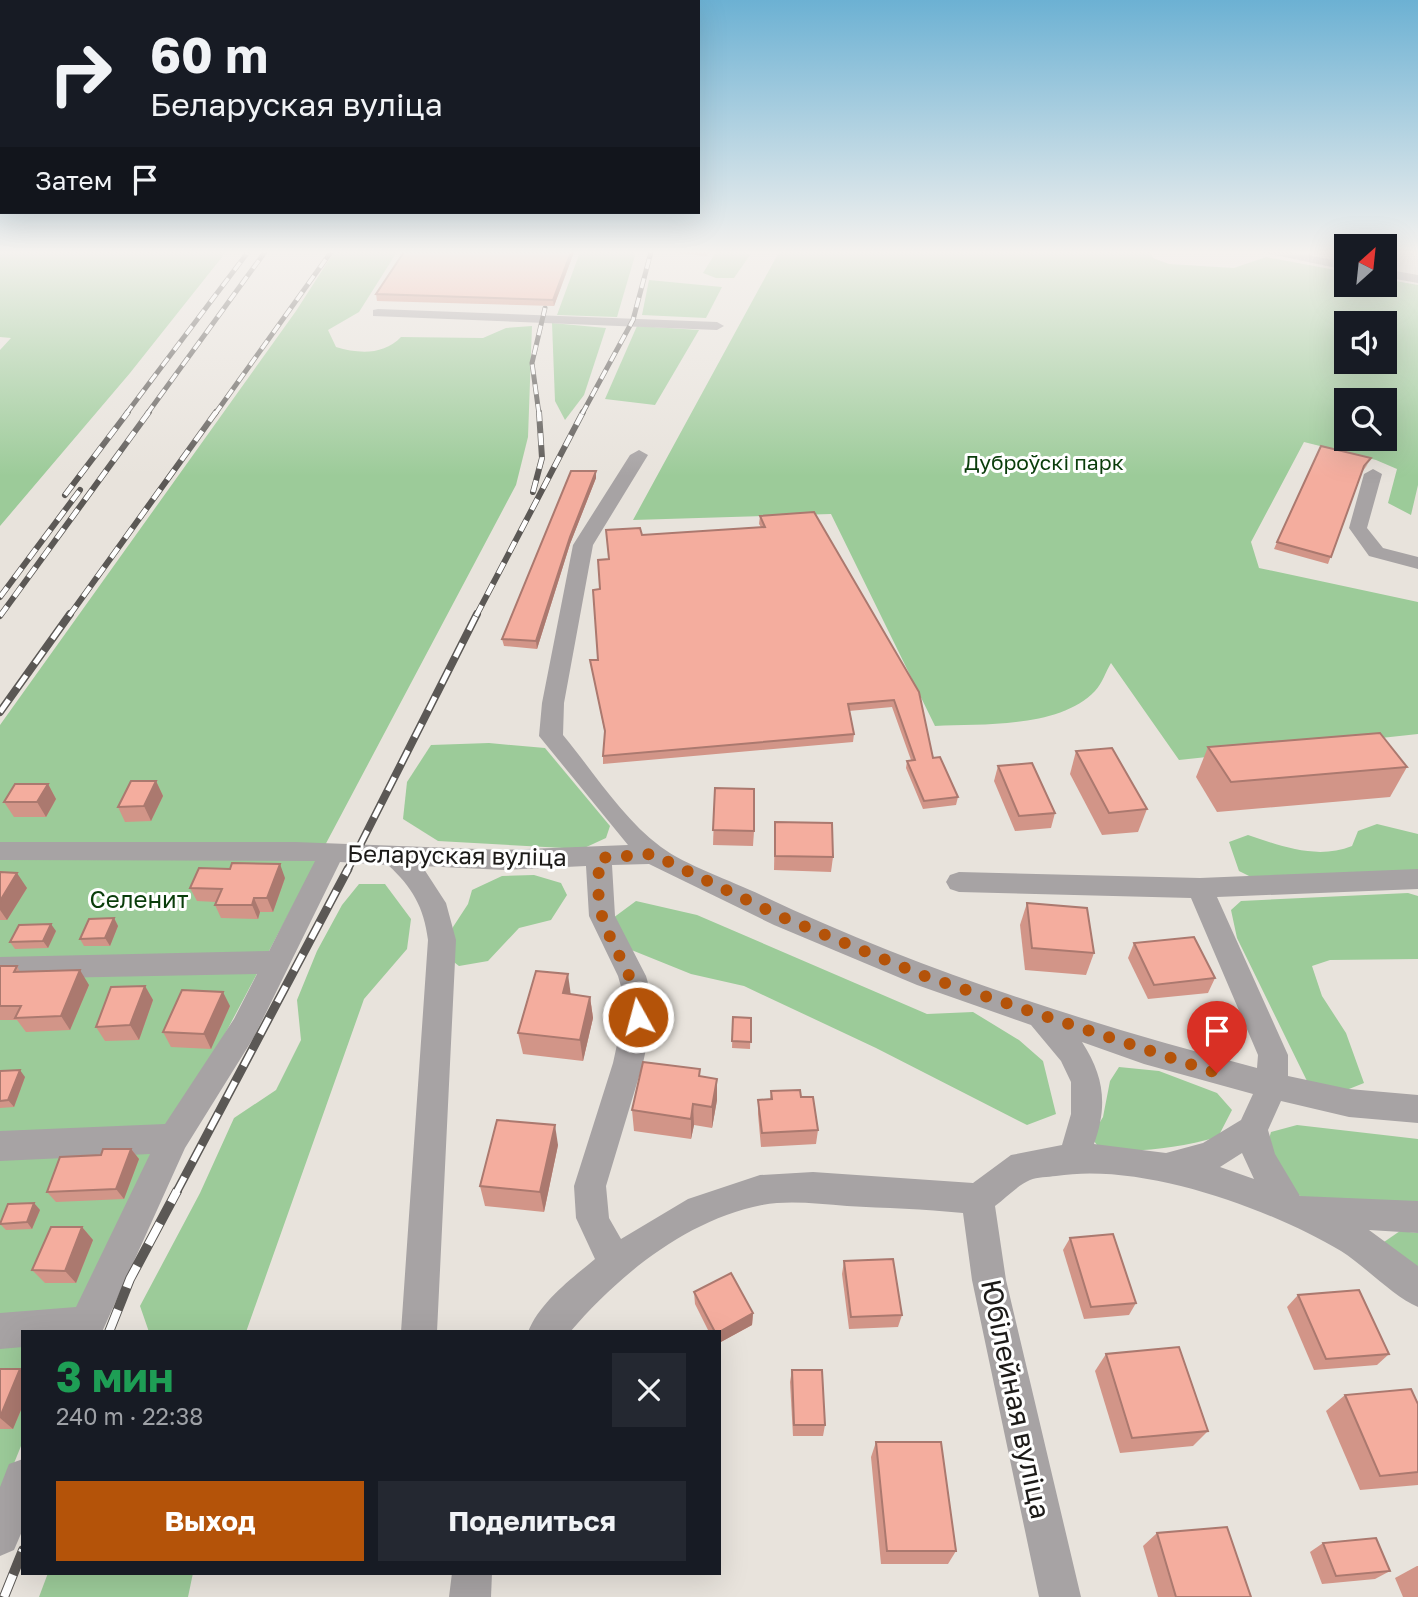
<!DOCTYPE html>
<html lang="ru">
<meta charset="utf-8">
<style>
:root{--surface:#171b24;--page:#242831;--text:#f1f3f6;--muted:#9ea1a6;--accent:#b45309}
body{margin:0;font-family:"Golos Text",sans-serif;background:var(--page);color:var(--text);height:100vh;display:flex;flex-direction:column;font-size:26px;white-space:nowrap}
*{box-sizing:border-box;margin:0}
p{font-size:23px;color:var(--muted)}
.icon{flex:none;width:38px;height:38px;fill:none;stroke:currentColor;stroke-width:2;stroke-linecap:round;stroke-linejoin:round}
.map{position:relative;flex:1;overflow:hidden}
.panel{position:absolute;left:21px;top:1330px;width:700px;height:245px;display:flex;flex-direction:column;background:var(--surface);border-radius:0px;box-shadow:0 7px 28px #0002}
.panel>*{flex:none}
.hud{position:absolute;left:0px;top:0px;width:700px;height:214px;box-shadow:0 7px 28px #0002;background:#171b24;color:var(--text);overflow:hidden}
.needle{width:46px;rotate:27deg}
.buttons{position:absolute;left:1334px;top:234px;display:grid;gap:14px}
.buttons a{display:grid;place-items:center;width:63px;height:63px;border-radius:0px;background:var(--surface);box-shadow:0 7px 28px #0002;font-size:35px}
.pin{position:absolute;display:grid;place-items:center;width:60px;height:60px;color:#fff;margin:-72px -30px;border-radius:50% 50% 50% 0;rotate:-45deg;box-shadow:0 0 7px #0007}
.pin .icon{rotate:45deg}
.me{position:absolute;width:77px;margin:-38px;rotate:353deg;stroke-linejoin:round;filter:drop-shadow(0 0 5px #0008)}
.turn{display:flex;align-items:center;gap:24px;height:147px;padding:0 35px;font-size:32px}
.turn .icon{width:91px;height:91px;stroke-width:2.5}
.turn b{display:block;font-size:49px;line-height:60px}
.then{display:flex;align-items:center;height:66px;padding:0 35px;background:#0003;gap:14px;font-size:26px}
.round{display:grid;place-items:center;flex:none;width:74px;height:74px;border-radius:0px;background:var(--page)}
.summary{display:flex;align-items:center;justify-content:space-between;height:119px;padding:0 35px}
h1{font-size:42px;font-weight:700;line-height:52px;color:#1e9e55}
.button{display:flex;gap:14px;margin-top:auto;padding:14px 35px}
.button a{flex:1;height:80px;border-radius:0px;background:var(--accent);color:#fff;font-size:28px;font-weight:700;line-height:80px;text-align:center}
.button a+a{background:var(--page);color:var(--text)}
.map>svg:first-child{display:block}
.green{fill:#9ccb99;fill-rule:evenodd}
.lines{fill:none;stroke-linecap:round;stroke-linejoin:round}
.minor{fill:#a7a3a4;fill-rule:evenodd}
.rail-far4-casing{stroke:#5b5855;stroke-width:5}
.rail-far3-casing{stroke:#5b5855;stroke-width:6}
.rail-far2-casing{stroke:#5b5855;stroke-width:8}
.rail-far1-casing{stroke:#5b5855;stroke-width:9}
.rail-casing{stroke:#5b5855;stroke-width:10}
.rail-far4{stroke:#fff;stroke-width:3.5;stroke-dasharray:10;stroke-linecap:butt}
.rail-far3{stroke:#fff;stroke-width:4.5;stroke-dasharray:12;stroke-linecap:butt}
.rail-far2{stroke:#fff;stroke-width:5;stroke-dasharray:15;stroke-linecap:butt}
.rail-far1{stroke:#fff;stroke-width:6;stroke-dasharray:18;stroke-linecap:butt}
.rail{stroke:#fff;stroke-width:8;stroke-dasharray:24;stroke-linecap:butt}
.wall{fill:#d29588}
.shaded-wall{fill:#ab796f}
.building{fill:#f4ad9e;stroke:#ab796f;stroke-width:2}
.route{stroke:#b45309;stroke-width:12;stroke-dasharray:0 21.6}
.labels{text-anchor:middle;stroke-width:6;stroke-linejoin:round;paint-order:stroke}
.far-park-label{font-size:21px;fill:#0a3d0b;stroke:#fff}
.street-label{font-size:24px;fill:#1c1a18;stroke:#fff}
.park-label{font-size:24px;fill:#0a3d0b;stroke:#fff}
.near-street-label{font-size:28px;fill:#1c1a18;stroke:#fff}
</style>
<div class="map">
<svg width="1418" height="1597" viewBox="0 0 1418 1597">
<rect width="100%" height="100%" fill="#e8e3dc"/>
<g class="green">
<path d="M0,252H226L130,373L0,526V350L11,338L0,337Z"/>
<path d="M334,252H397L359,312L328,330L336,347C359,354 384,355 401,337L483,338L506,328L532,326L528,437L516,485L67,1332H23V1441L0,1498V725L296,311Z"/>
<path d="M580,252H636L617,317L557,315Z"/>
<path d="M716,252H745L750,255L734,278H716L703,273Z"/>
<path d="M779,252H1151L1153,258L1169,264L1234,268L1266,257L1346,272V285H1384V279L1418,285V485L1411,515L1388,503L1397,469L1376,460L1304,442L1251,542L1259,568L1418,602V734L1179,760L1111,663C1106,671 1102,684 1095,691C1060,728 983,724 935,726L831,514L633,520ZM1346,324H1384V362H1346ZM1346,401H1384V439H1346Z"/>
<path d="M649,280L722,287L706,318L642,315Z"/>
<path d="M552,323L606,328L584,395L565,420L555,401Z"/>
<path d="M637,326L699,330L655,405L605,399Z"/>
<path d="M489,743L545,748L610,826L606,838L582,849L438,841L403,819L407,782L431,745Z"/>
<path d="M1377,824L1418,834V874L1253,878L1239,871L1229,842L1248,835C1281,846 1317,860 1352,846L1358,831Z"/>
<path d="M534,875L561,883L567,895L551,920L519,928L488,961L459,966L446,956L453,927L468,904L472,890L502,876Z"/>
<path d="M359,884H385L411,919L407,949L364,999L246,1332H149L140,1306L200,1193L234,1118L276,1090L301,1040L297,1000L317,951L342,905Z"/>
<path d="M1408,893L1418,896V959L1330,960L1312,966L1322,996L1346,1033L1364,1083L1344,1091L1307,1081L1237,938L1231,910L1241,901Z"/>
<path d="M636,901L697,915L927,1014L973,1012L1019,1040L1043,1061L1056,1114L1027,1125L876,1048L744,986L691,974L629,949L613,918Z"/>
<path d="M1119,1067L1159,1071L1217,1093L1232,1110L1218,1137C1177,1148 1143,1153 1100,1149L1091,1137L1103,1117L1110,1081Z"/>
<path d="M1297,1125L1418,1139V1208L1303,1198L1276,1178L1265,1153L1271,1132Z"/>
<path d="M1400,1231L1418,1233V1278L1384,1242Z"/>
<path d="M48,1573H193L188,1597H39Z"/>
</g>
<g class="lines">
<g class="minor">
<path d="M1260,252H1290L1346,262V270Z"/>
<path d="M1384,269L1418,275V283L1384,277Z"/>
<path d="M378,309L717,322L724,326L717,330L373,316V310Z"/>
<path d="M639,450L648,455L593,545L564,703L563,735C593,771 622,818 661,847C685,865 732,881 761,895C919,970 1089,1024 1257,1068L1258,1055L1191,898L959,892L950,889L946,882L950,875L959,872L1200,878L1418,869V889L1217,897L1288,1055V1076L1349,1089L1418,1095V1123L1349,1117L1281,1101L1268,1130L1275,1154L1300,1196L1418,1201V1233L1369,1230L1418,1266V1307C1394,1297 1366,1267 1341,1251C1268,1208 1142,1162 1056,1176C1048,1177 1037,1177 1030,1180C1018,1185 1006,1198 995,1206L1006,1280L1081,1597H1039L972,1280L963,1213C924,1209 885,1208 847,1206C818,1204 790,1200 762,1205C686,1220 619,1275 570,1332H528C540,1302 571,1279 595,1259L576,1218L574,1186L613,1063L623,1017L624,997L618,976L589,916L586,866L504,870L422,866L446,903L456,940L437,1332H401L428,940C424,907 412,887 388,865L340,862L254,1037L185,1148L102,1332H23V1347L0,1349V1313L76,1307L150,1154L0,1161V1131L165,1124L234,1019L257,974L0,979V957L269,951L315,861L0,860V842H295L504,850L628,845L539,736L542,703L573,545L630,455ZM649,864L774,925L917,985L1031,1025L1061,1061L1071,1082V1114L1062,1145L1011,1155L973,1183L813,1172L760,1175L688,1199L621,1239L609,1218L606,1186L643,1063L653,1017L652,997L646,976L615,916L612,865ZM1082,1042L1144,1064L1253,1094L1241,1120L1203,1143L1166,1153L1094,1144C1108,1105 1104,1076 1082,1042ZM1242,1153L1254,1179L1220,1167Z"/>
<path d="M1373,469L1382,474L1367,528L1383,548L1418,557V569L1369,556L1349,528L1364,474Z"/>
<path d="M23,1459V1529L14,1550L0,1556V1487L9,1464Z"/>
<path d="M452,1573H492L491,1597H449Z"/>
</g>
<defs>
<g id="rail-far4">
<path d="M126,414L248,252"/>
<path d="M147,414L265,252"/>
<path d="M215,414L331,252"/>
<path d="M539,414L532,363L545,308"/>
<path d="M582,414L633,320L651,252"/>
</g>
<g id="rail-far3">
<path d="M533,492L542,458L539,412"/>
<path d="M65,495L128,412"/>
<path d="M0,597L80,490"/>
<path d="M0,616L149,412"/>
<path d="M69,616L216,412"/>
<path d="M476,616L583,412"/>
</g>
<g id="rail-far2">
<path d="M0,712L70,614"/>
<path d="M347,871L477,614"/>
</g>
<path id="rail-far1" d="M176,1193L348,869"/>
<g id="rail">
<path d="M109,1332L130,1279L177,1191"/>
<path d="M4,1597L23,1550"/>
</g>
</defs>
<use href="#rail-far4" class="rail-far4-casing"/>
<use href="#rail-far3" class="rail-far3-casing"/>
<use href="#rail-far2" class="rail-far2-casing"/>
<use href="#rail-far1" class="rail-far1-casing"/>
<use href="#rail" class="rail-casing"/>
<use href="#rail-far4" class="rail-far4"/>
<use href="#rail-far3" class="rail-far3"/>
<use href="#rail-far2" class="rail-far2"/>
<use href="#rail-far1" class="rail-far1"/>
<use href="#rail" class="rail"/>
</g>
<g class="wall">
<path d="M574,252L554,306L377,301L376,294Z"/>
<path d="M674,252H709L707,256L674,253Z"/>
<path d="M1368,464L1362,472L1328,564L1274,549L1277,542Z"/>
<path d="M596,471V478L570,544L537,649L504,646L502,639Z"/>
<path d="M814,512L933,758L958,797L956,805L923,809L906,768L907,761L911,760L892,707L849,711L854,734L853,742L603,764V756L605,734L590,660H598L600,589L608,559L642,535L761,527L759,524L760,516Z"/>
<path d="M1208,747L1407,767L1390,797L1217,812L1196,777Z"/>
<path d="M1076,751L1147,809L1138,832L1102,835L1070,774Z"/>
<path d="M998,766L1055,813L1051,828L1015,831L994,781Z"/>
<path d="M156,781L163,796L151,821L125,822L118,807Z"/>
<path d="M48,784L56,799L46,817H14L4,802Z"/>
<path d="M715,788L754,831L753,846L713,845Z"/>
<path d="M775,822L833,857L831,872L774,870Z"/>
<path d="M0,872L27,888L7,920H0Z"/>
<path d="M285,878L273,912H260L258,919L221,918L215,905L216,902L197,901L190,888Z"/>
<path d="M1027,903L1094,953L1086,975L1025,970L1020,925Z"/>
<path d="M114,918L118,926L110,946H84L80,939Z"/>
<path d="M56,931L48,948L15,949L10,942Z"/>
<path d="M1134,943L1215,978L1208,993L1148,999L1128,958Z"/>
<path d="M0,966H17L20,972L89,985L70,1030L26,1032L17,1020H0Z"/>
<path d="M145,986L153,1000L139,1040L105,1041L96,1027Z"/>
<path d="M571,994L590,997L593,1018L583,1061L523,1054L518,1033Z"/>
<path d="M230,1006L211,1049L171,1047L163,1032Z"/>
<path d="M733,1017L751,1018L750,1049L732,1048Z"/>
<path d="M700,1069V1076L717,1079V1100L712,1128L694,1125L691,1139L634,1131L632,1110Z"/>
<path d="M0,1071L25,1077L14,1107L0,1108Z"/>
<path d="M771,1091L801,1097L818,1130L816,1144L761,1147L758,1114V1100L770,1099Z"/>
<path d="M558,1145L544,1212L485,1206L480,1186Z"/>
<path d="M131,1149L139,1159L124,1199L56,1202L47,1192L101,1155Z"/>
<path d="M34,1203L40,1210L32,1229L6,1230L0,1224Z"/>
<path d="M82,1227L93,1240L76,1283H45L32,1270Z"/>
<path d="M1070,1238L1136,1303L1129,1315L1084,1319L1063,1250Z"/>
<path d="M844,1261L902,1315L898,1327L849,1329L842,1274Z"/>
<path d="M694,1292L753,1313L752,1325L719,1343V1332H709L695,1304Z"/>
<path d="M1298,1295L1389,1354L1377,1365L1314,1370L1287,1307Z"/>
<path d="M1106,1354L1208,1431L1193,1446L1120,1453L1095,1371Z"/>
<path d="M0,1369H20L23,1372V1405L13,1429H0Z"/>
<path d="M792,1370L825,1425L823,1436H793L790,1382Z"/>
<path d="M1345,1395L1418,1404V1485L1360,1490L1326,1411Z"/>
<path d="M876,1442L956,1551L948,1564H881L871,1457Z"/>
<path d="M1157,1533L1251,1597H1158L1143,1546Z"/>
<path d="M1323,1543L1390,1571L1375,1579L1322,1584L1310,1552Z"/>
<path d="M1417,1566H1418V1597H1403L1395,1578Z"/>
</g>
<g class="shaded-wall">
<path d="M571,252H574L554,306L553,300Z"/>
<path d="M596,471V478L570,544L537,649L536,641L570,537Z"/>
<path d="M156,781L163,796L151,821L144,806Z"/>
<path d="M48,784L56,799L46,817L37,802Z"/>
<path d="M280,864L285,878L273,912L267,898Z"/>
<path d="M17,873L27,888L7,920L0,910V901Z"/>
<path d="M254,898L260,912L258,919L252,905Z"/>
<path d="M114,918L118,926L110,946L105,938Z"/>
<path d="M51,924L56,931L48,948L43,941Z"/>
<path d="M80,970L89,985L70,1030L61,1016Z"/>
<path d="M568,974L571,996L563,993Z"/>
<path d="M145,986L153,1000L139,1040L130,1025Z"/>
<path d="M223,992L230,1006L211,1049L204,1034Z"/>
<path d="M590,997L593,1018L583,1061L580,1040Z"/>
<path d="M20,1070L25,1077L14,1107L8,1100Z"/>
<path d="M717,1079V1100L712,1128V1107Z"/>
<path d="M693,1104L694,1125L691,1139V1119Z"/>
<path d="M555,1125L558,1145L544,1212L540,1192Z"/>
<path d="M131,1149L139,1159L124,1199L116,1189Z"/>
<path d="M34,1203L40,1210L32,1229L27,1222Z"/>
<path d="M82,1227L93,1240L76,1283L65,1271Z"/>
<path d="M753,1313L752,1325L719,1343V1332Z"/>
<path d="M20,1369L23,1372V1405L13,1429L0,1418V1417Z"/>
</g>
<g class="building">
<path d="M404,252H571L553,300L376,294Z"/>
<path d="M1321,446L1371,458L1364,466L1331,557L1277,542Z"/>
<path d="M571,471H596L570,537L536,641L502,639Z"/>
<path d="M814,512L919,692L933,758L940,757L958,797L924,801L907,761L915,760L894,700L848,704L854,734L603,756L605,731L590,660H598L593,590L600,589L598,560L609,559L606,530L640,528L642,535L765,527L760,516Z"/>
<path d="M1380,733L1407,767L1231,782L1208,747Z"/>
<path d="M1112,748L1147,809L1109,813L1076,751Z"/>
<path d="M1032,763L1055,813L1019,816L998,766Z"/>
<path d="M131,781H156L144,806L118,807Z"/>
<path d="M15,784H48L37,802H4Z"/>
<path d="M715,788L754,789V831L713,830Z"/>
<path d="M775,822L832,823L833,857L775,856Z"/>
<path d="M232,863L280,864L267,898H254L252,905H215L222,889L190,888L199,868L230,869Z"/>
<path d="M0,872L17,873L0,901Z"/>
<path d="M1027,903L1087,908L1094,953L1032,948Z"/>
<path d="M114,918L105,938L80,939L89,919Z"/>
<path d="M51,924L43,941L10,942L19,925Z"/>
<path d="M1194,937L1215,978L1154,985L1134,943Z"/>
<path d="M0,966H17L14,972L80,970L61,1016L15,1018L21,1006H0Z"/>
<path d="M536,971L568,974L563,993L590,997L580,1040L518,1033Z"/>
<path d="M145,986L130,1025L96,1027L111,987Z"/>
<path d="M182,990L223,992L204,1034L163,1032Z"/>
<path d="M733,1017L751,1018V1042L732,1041Z"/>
<path d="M643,1062L700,1069L699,1076L717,1079L712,1107L693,1104L691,1119L632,1110Z"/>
<path d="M20,1070L8,1100L0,1101V1071Z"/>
<path d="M800,1090L801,1097H813L818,1130L762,1133L758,1100L772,1099L771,1091Z"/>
<path d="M497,1120L555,1125L540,1192L480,1186Z"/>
<path d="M103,1149H131L116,1189L47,1192L60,1157L101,1155Z"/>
<path d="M34,1203L27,1222L0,1224L8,1204Z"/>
<path d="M51,1227H82L65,1271L32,1270Z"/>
<path d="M1113,1234L1136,1303L1091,1307L1070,1238Z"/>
<path d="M893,1259L902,1315L851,1317L844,1261Z"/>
<path d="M731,1273L753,1313L719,1332H715L694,1292Z"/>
<path d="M1359,1290L1389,1354L1326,1359L1298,1295Z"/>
<path d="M1179,1347L1208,1431L1132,1438L1106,1354Z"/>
<path d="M0,1369H20L0,1417Z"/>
<path d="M792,1370H822L825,1425H794Z"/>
<path d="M1411,1389L1418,1404V1472L1380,1476L1345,1395Z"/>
<path d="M876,1442H941L956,1551H887Z"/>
<path d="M1227,1527L1251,1597H1176L1157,1533Z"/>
<path d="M1376,1538L1390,1571L1336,1576L1323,1543Z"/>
</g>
<linearGradient id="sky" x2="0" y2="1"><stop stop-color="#6cb1d3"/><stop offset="0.53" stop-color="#f5f2ef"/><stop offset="1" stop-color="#f5f2ef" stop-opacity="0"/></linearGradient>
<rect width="1418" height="476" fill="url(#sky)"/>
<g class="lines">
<path class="route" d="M638,1017C637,975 615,956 603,919C596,900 599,878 599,858L652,854L784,918L927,977L1217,1073"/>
</g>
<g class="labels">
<g class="far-park-label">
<text x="1044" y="470">Дуброўскі парк</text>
</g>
<g class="street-label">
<text transform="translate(457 856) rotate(1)" y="8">Беларуская вуліца</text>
</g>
<g class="park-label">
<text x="139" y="908">Селенит</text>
</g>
<g class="near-street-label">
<text transform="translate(1016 1399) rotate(78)" y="10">Юбілейная вуліца</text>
</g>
</g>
</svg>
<div class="buttons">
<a><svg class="needle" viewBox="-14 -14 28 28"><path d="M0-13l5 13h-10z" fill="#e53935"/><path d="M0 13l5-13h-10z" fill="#9ea1a6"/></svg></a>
<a><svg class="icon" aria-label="sound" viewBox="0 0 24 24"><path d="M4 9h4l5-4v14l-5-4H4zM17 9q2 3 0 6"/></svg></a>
<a><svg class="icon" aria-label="search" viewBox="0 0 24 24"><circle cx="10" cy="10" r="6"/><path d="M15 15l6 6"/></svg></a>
</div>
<div class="pin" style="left:1217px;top:1073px;background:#d93025"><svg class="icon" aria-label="arrive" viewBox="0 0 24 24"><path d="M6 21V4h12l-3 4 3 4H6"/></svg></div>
<svg class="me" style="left:638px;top:1017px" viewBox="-20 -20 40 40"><circle r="17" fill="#b45309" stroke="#fff" stroke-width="3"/><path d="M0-11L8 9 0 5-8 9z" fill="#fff"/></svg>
<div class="hud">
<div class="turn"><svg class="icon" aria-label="right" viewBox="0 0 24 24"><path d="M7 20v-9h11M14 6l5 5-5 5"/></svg><div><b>60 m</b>Беларуская вуліца</div></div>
<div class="then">Затем<svg class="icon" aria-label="arrive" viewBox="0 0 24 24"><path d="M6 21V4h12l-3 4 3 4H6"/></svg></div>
</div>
<section class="panel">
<div class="summary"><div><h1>3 мин</h1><p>240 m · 22:38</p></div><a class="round"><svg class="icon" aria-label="close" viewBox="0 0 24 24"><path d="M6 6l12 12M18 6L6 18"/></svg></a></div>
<div class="button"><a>Выход</a><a>Поделиться</a></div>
</section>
</div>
